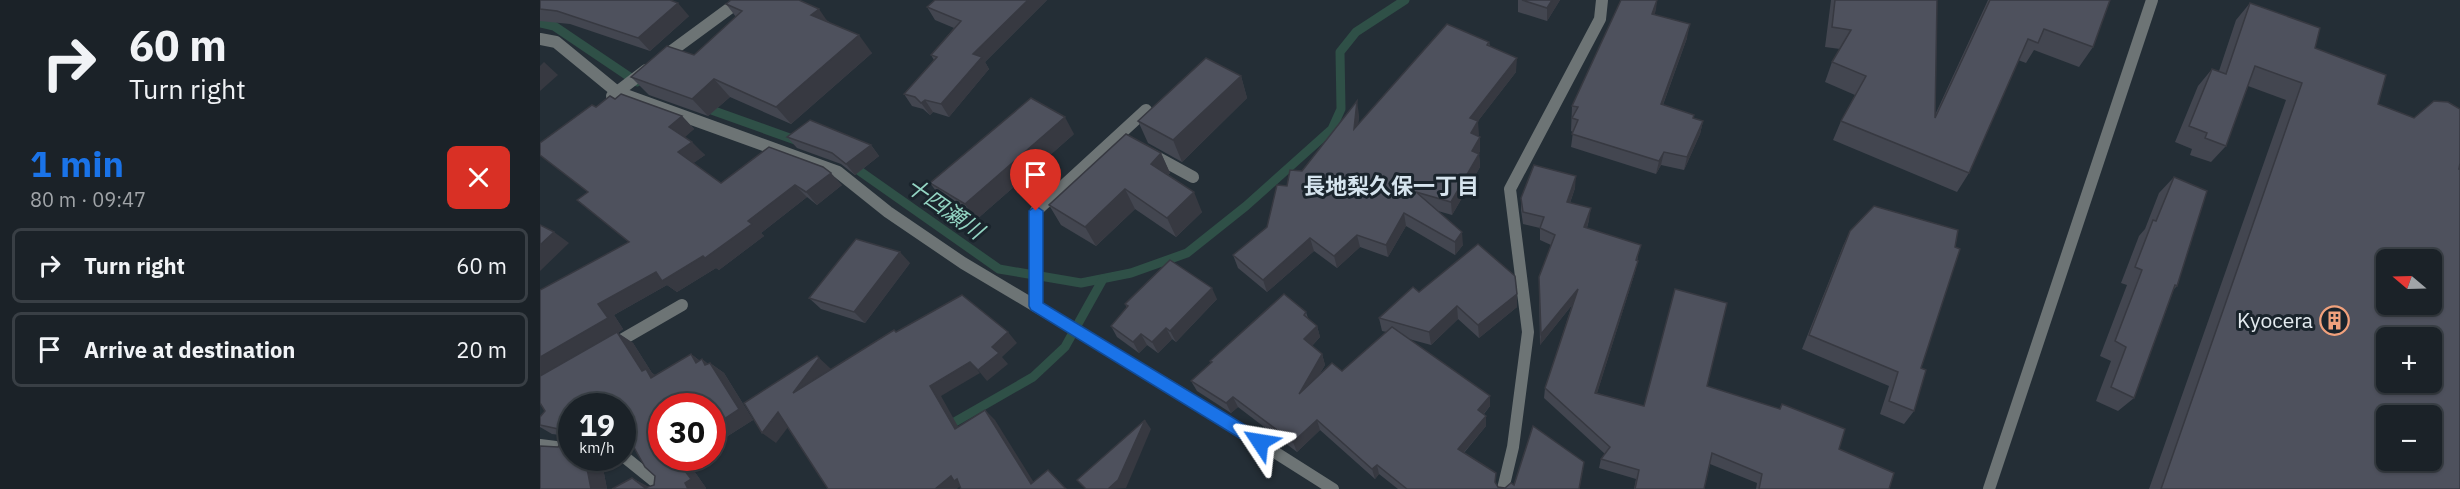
<!DOCTYPE html>
<meta charset="utf-8">
<style>
:root{--surface:#1b2228;--page:#242a30;--text:#f1f3f6;--muted:#a0a4a8;--line:#393f45;--accent:#1a73e8}
body{margin:0;font-family:"IBM Plex Sans","Noto Sans JP",sans-serif;background:var(--page);color:var(--text);height:100vh;display:flex;flex-direction:column;font-size:22px;white-space:nowrap}
*{box-sizing:border-box;margin:0}
p{font-size:20px;color:var(--muted)}
.icon{flex:none;width:33px;height:33px;fill:none;stroke:currentColor;stroke-width:2;stroke-linecap:round;stroke-linejoin:round}
.map{position:relative;flex:1;overflow:hidden}
.drawer{display:flex;flex-direction:column;background:var(--surface);width:540px}
.drawer>*{flex:none}
.hud{background:#1b2228;color:var(--text);overflow:hidden}
.needle{width:39px;rotate:289deg}
.fabs{position:absolute;left:1836px;top:249px;display:grid;gap:12px}
.fabs a{display:grid;place-items:center;width:66px;height:66px;border-radius:9px;background:var(--surface);box-shadow:0 2px 4px #0004,0 0 0 2px var(--line);font-size:30px}
.speed{position:absolute;left:18px;top:393px;display:flex;gap:12px;font-size:30px;font-weight:700;text-align:center}
.speed>*{display:grid;place-content:center;width:78px;height:78px;border-radius:50%;background:var(--surface);box-shadow:0 2px 4px #0004,0 0 0 2px var(--line);line-height:1}
.speed small{font-size:15px;font-weight:400}
.speed .limit{border:9px solid #d22;background:#fff;color:#111}
.pin{position:absolute;display:grid;place-items:center;width:51px;height:51px;color:#fff;margin:-62px -26px;border-radius:50% 50% 50% 0;rotate:-45deg;box-shadow:0 0 6px #0007}
.pin .icon{rotate:45deg}
.me{position:absolute;width:66px;margin:-33px;rotate:303deg;stroke-linejoin:round;filter:drop-shadow(0 0 4px #0008)}
.turn{display:flex;align-items:center;gap:21px;height:126px;padding:0 30px;font-size:27px}
.turn .icon{width:78px;height:78px;stroke-width:2.5}
.turn b{display:block;font-size:42px;line-height:51px}
.round{display:grid;place-items:center;flex:none;width:63px;height:63px;border-radius:9px;background:var(--page)}
.head{display:flex;align-items:center;justify-content:space-between;height:102px;padding:0 30px}
h1{font-size:36px;font-weight:700;line-height:45px;color:var(--accent)}
ul{padding:0;list-style:none}
li{display:flex;align-items:center;gap:18px;height:75px;margin:0 12px 9px;padding:0 18px;border:3px solid var(--line);border-radius:9px}
li div{flex:1}
li b{display:block;font-size:22px}
li em{font-style:normal}
main{display:flex;flex:1;min-height:0}
.map>svg:first-child{display:block}
.lines{fill:none;stroke-linecap:round;stroke-linejoin:round}
.stream{stroke:#2f5047;stroke-width:9}
.service{stroke:#6d7475;stroke-width:12}
.minor{stroke:#6d7475;stroke-width:12}
.tertiary{stroke:#6d7475;stroke-width:12}
.wall{fill:#434650}
.shaded-wall{fill:#373941}
.building{fill:#4e515d;stroke:#373941;stroke-width:1.5;fill-rule:evenodd}
.route{fill:#1a73e8;stroke:#114b97;stroke-width:1.5}
.labels{text-anchor:middle;stroke-width:6;stroke-linejoin:round;paint-order:stroke}
.poi-label{font-size:21px;fill:#e4ebf0;stroke:#1a242c;text-anchor:end}
.neighbourhood-label{font-size:22px;font-weight:bold;fill:#d6e4ee;stroke:#1a242c}
.water-label{font-size:22px;font-style:italic;fill:#93d5c3;stroke:#1a242c}
</style>
<main>
<section class="drawer">
<div class="hud">
<div class="turn"><svg class="icon" aria-label="right" viewBox="0 0 24 24"><path d="M7 20v-9h11M14 6l5 5-5 5"/></svg><div><b>60 m</b>Turn right</div></div>
</div>
<div class="head"><div><h1>1 min</h1><p>80 m · 09:47</p></div><a class="round" style="background:#d93025;color:#fff"><svg class="icon" aria-label="close" viewBox="0 0 24 24"><path d="M6 6l12 12M18 6L6 18"/></svg></a></div>
<ul>
<li><svg class="icon" aria-label="right" viewBox="0 0 24 24"><path d="M7 20v-9h11M14 6l5 5-5 5"/></svg><div><b>Turn right</b></div><em>60 m</em></li>
<li><svg class="icon" aria-label="arrive" viewBox="0 0 24 24"><path d="M6 21V4h12l-3 4 3 4H6"/></svg><div><b>Arrive at destination</b></div><em>20 m</em></li>
</ul>
</section>
<div class="map">
<svg width="1920" height="489" viewBox="0 0 1920 489">
<rect width="100%" height="100%" fill="#242e36"/>
<g class="lines">
<g class="stream">
<path d="M0,23L14,26L97,82"/>
<path d="M163,107L258,141"/>
<path d="M311,165L459,269L541,283L591,273L647,253L706,206L792,129L801,109L800,52L816,32L865,0"/>
<path d="M406,427L493,377L525,347L563,279"/>
</g>
<g class="service">
<path d="M611,154L653,177"/>
<path d="M496,306V211L606,110"/>
<path d="M71,346L142,305"/>
<path d="M0,445L32,449"/>
<path d="M82,455L124,489"/>
</g>
<g class="minor">
<path d="M0,39L16,42L77,92L298,172L348,212L423,263L646,396L793,489"/>
<path d="M122,58L201,0"/>
<path d="M72,96L106,70"/>
<path d="M963,489L973,447L988,332L970,189L1060,19L1062,0"/>
</g>
<path class="tertiary" d="M1449,489L1612,0"/>
</g>
<g class="wall">
<path d="M0,0L149,16L110,51L30,24L0,21Z"/>
<path d="M507,0L445,62L449,69L409,117L393,112L390,115L383,109L372,106L364,94L394,60L391,55L414,28L395,20L387,7Z"/>
<path d="M978,0H1020L1007,21L978,12Z"/>
<path d="M1081,0H1117L1114,15L1147,38L1123,105L1154,115V118L1163,121L1160,134L1144,170L1121,165L1116,174L1031,147L1033,132L1031,131L1032,106Z"/>
<path d="M1291,0H1397L1395,115L1448,0H1570L1553,47L1539,67L1494,50L1486,63L1478,60L1429,173L1417,192L1293,140L1301,121L1315,95L1285,82L1292,62L1300,49L1285,47Z"/>
<path d="M264,2L289,22L332,53L251,124L190,97L168,116L109,95L91,77L154,55L196,17L186,4Z"/>
<path d="M1710,3L1775,48L1838,104L1919,169L1920,489H1609L1746,100L1708,86L1686,146L1671,162L1650,155L1652,149L1635,142L1658,86L1672,69L1679,71L1696,20Z"/>
<path d="M949,42L950,46L976,72L938,121V136L940,137V151L939,153L940,167L912,215L898,211L923,245L915,255L866,226L848,257L820,247L797,268L774,251L727,292L698,268L693,255L727,227L762,171L819,115L818,125Z"/>
<path d="M701,76L707,98L642,162L608,143L598,121Z"/>
<path d="M75,99L142,116L154,129L144,137L165,155L153,163L181,183L302,185L277,205L267,197L221,233L224,236L179,270L176,268L137,292L127,285L74,315L83,329L78,333L93,343L112,373L115,375L151,354L160,361L162,359L168,364L170,363L184,373L213,420L172,446V406L122,458H167L152,468L166,488L165,489H72L92,478L108,487L114,485L115,476L88,437L32,406V458H61L67,489H0L18,447L22,440L20,435L12,434L0,427V417L5,411L89,242L48,192L0,155L56,107Z"/>
<path d="M534,134L436,220L402,199L390,183Z"/>
<path d="M247,137L331,145L339,156L315,175L301,164L257,148Z"/>
<path d="M621,153L630,173L628,175L662,212L636,237L595,209L556,246L521,225L509,205Z"/>
<path d="M1634,177L1637,286L1634,289L1594,398L1578,411L1556,401L1571,361L1560,356L1587,285L1581,283L1599,236L1605,229L1619,193Z"/>
<path d="M1035,188L1030,203L1049,220L1047,228L1098,256L1095,272L1057,393L1104,406L1167,386L1239,409L1242,404L1349,489H1216L1217,483L1170,464L1164,489H1094L1096,479L1059,468L1061,459L1065,454L1004,398L1005,388L1032,305L1000,345L999,288V277L1011,245L1000,240V228L983,224L981,210V198Z"/>
<path d="M1310,231L1381,368L1374,411L1364,424L1340,414L1349,386L1262,349L1303,246Z"/>
<path d="M370,263L325,323L281,309L269,298Z"/>
<path d="M879,292L977,307L939,338L918,319L891,345L869,339L950,396V406L944,414L946,416V426L924,453L956,484L958,487L965,488L974,485L1039,489H858L839,474L835,479L780,430L757,452L698,407L691,413L657,391L651,381L671,363L670,361L766,312L768,318L777,326L780,337L772,346L782,354L785,365L779,375L802,371L847,332L842,331L839,318Z"/>
<path d="M677,299L636,342L632,339L618,353L607,345L599,353L577,337L571,326L587,308L585,304Z"/>
</g>
<g class="shaded-wall">
<path d="M488,0H507L445,62L449,69L409,117L401,104L433,54Z"/>
<path d="M1012,0H1020L1007,21V8Z"/>
<path d="M1117,0L1116,10L1110,29L1112,14Z"/>
<path d="M138,3L149,16L110,51L98,38Z"/>
<path d="M279,9L292,28L271,15Z"/>
<path d="M1150,24L1147,38L1118,118L1121,104Z"/>
<path d="M319,35L332,53L251,124L236,107Z"/>
<path d="M977,58L976,72L938,121L939,135L931,147L930,118Z"/>
<path d="M4,62L18,75L0,91V66Z"/>
<path d="M701,76L707,98L642,162L633,140Z"/>
<path d="M174,79L190,97L168,116L152,99Z"/>
<path d="M385,100L393,112L390,115L381,103Z"/>
<path d="M817,101L819,115L816,143L814,129Z"/>
<path d="M142,116L154,129L142,140L129,127Z"/>
<path d="M525,117L534,134L436,220L425,204Z"/>
<path d="M1163,121L1160,134L1144,170L1147,157Z"/>
<path d="M940,137V151L932,165V151Z"/>
<path d="M152,142L165,155L151,165L138,152Z"/>
<path d="M331,145L339,156L315,175L306,164Z"/>
<path d="M1124,152L1121,165L1116,174L1119,161Z"/>
<path d="M621,153L630,173L620,184L611,164Z"/>
<path d="M939,154L940,167L912,215L911,202Z"/>
<path d="M291,173L302,185L277,205L266,192Z"/>
<path d="M1036,176L1035,188L1026,214L1027,202Z"/>
<path d="M255,185L267,197L221,233L224,236L179,270L176,268L137,292L127,285L74,315L83,329L78,333L93,343L112,373L121,379L0,377V357L58,304L208,221Z"/>
<path d="M585,189L595,209L556,246L545,227Z"/>
<path d="M654,192L662,212L636,237L627,218Z"/>
<path d="M1051,208L1049,220L1043,239L1044,227Z"/>
<path d="M864,213L866,226L848,257L846,245Z"/>
<path d="M14,232L29,243L0,271V245Z"/>
<path d="M922,232L923,245L915,255V242Z"/>
<path d="M817,235L820,247L797,268L794,256Z"/>
<path d="M770,238L774,251L727,292L723,280Z"/>
<path d="M360,252L370,263L325,323L314,312Z"/>
<path d="M1098,261L1095,272L1054,403L1055,393Z"/>
<path d="M672,288L677,299L636,342L630,331Z"/>
<path d="M1038,289L1036,300L1000,345L1001,334Z"/>
<path d="M977,294V307L939,338L938,325Z"/>
<path d="M917,306L918,319L891,345L889,332Z"/>
<path d="M777,326L780,337L768,350L764,339Z"/>
<path d="M626,328L632,339L618,353L612,342Z"/>
<path d="M468,332L477,343L462,357L468,364L447,381L438,370L452,347Z"/>
<path d="M601,334L607,345L599,353L593,342Z"/>
<path d="M151,354L164,364L162,359L173,368L170,363L184,373L213,420L172,446V427L156,363Z"/>
<path d="M782,354L785,365L762,404L759,394Z"/>
<path d="M277,356L291,369L253,393Z"/>
<path d="M430,362L440,373L401,396L425,439L415,429L390,386Z"/>
<path d="M950,396V406L938,420V410Z"/>
<path d="M693,397L698,407L691,413L686,403Z"/>
<path d="M445,410L455,420L498,489L491,484Z"/>
<path d="M238,412L252,422L236,443L222,433Z"/>
<path d="M946,416V426L919,458L918,449Z"/>
<path d="M605,420L611,429L586,488L568,489Z"/>
<path d="M777,420L780,430L757,452L753,442Z"/>
<path d="M82,423L97,432L82,440Z"/>
<path d="M45,458H61L67,489H51Z"/>
<path d="M138,458H167L152,468L166,488L165,489H148L145,483L136,459Z"/>
<path d="M837,465L839,474L835,479L832,469Z"/>
<path d="M411,476L417,479L420,486L417,489H395Z"/>
<path d="M92,478L109,487L107,489Z"/>
</g>
<g class="building">
<path d="M0,0H130L138,3L98,38L17,11L0,9Z"/>
<path d="M191,0H259L279,9L271,15L319,35L236,107L174,79L152,99L91,77L127,46L154,55L202,11L186,4Z"/>
<path d="M395,0H488L433,54L442,57L401,104L385,100L381,103L375,97L364,94L397,57L391,55L421,21L387,7Z"/>
<path d="M982,0H1012L1007,8Z"/>
<path d="M1081,0H1117L1112,14L1150,24L1121,104L1154,115L1153,118L1163,121L1147,157L1124,152L1119,161L1032,134L1038,120L1032,118L1038,107L1032,106Z"/>
<path d="M1295,0H1397L1395,118L1450,0H1570L1553,47L1504,29L1498,43L1488,39L1429,173L1301,121L1326,76L1292,62L1311,30L1292,27Z"/>
<path d="M1710,3L1780,28L1775,48L1846,75L1838,104L1874,118L1894,101L1908,102L1920,109V163L1919,169H1920V489H1621L1762,83L1715,66L1686,146L1665,138L1667,133L1649,126L1672,69L1686,74ZM1846,260H1892V304H1846ZM1846,338H1892V382H1846ZM1846,416H1892V460H1846Z"/>
<path d="M907,24L949,42L947,45L977,58L930,118L938,121L931,133L940,137L932,151L939,154L911,202L876,192L922,232L915,242L864,213L846,245L817,235L794,256L770,238L723,280L693,255L727,227L737,185L747,186L750,170L762,171L817,101L814,129Z"/>
<path d="M666,58L701,76L633,140L598,121Z"/>
<path d="M81,94L142,116L129,127L152,142L138,152L181,183L229,147L283,167L291,173L266,192L255,185L208,221L212,224L165,258L163,256L122,281L116,272L58,304L68,318L0,357V290L89,242L37,200L48,192L0,155V143L52,105L56,107L70,96L75,99Z"/>
<path d="M491,98L525,117L425,204L390,183Z"/>
<path d="M270,120L331,145L306,164L292,153L247,137Z"/>
<path d="M586,134L621,153L611,164L654,192L627,218L585,189L545,227L509,205Z"/>
<path d="M994,165L1036,176L1027,202L1051,208L1044,227L1101,245L1096,260L1098,261L1055,393L1104,406L1135,289L1187,303L1167,386L1240,409L1242,404L1305,429L1299,449L1354,473L1349,489H1219L1222,474L1172,453L1164,489H1095L1099,470L1061,459L1070,447L1005,388L1038,289L1001,334L999,277L1015,235L1000,228L1004,217L983,212L981,198Z"/>
<path d="M1634,177L1667,191L1637,286L1635,285L1594,398L1571,387L1586,347L1575,341L1602,270L1595,267L1613,220L1616,221Z"/>
<path d="M1334,206L1418,230L1415,247L1420,249L1381,368L1386,370L1374,411L1349,401L1358,372L1269,335L1310,231Z"/>
<path d="M0,225L14,232L0,245Z"/>
<path d="M316,239L360,252L314,312L269,298Z"/>
<path d="M938,244L975,276L977,294L938,325L917,306L889,332L839,318L873,287L879,292Z"/>
<path d="M630,260L672,288L630,331L626,328L612,342L601,334L593,342L571,326L588,306L585,304Z"/>
<path d="M744,294L766,312L764,315L777,326L764,339L782,354L759,394L792,363L802,371L852,327L950,396L938,410L946,416L918,449L956,473L955,482L958,487L965,488L971,483L974,485L993,426L1044,462L1039,489H867L837,465L832,469L777,420L753,442L693,397L686,403L651,381L672,362L670,361Z"/>
<path d="M422,295L468,332L452,347L459,353L438,370L430,362L390,386L415,429L445,410L491,484L508,470L526,489H421L417,479L414,481L411,476L395,489H288L238,412L222,433L204,403L277,356L279,358L253,393L354,330L356,332Z"/>
<path d="M77,332L102,371L106,369L111,378L151,354L156,363L162,359L165,365L170,363L199,409L172,427V406H122V458H138L136,459L151,479L145,483L148,489H72L92,478L105,488L114,485L115,476L105,467L82,426V406H32V458H45L51,489H0V446L18,447L22,440L18,432L23,430L0,425V417L5,411L0,403V376Z"/>
<path d="M605,420L578,480L568,489H546L537,480Z"/>
</g>
<path class="route" d="M496,206L503,211V303L725,437L727,442L725,447L720,450L714,447L491,310L489,306V211Z"/>
<defs>
<symbol id="building-ring" viewBox="-11 -11 22 22"><circle r="9.5" fill="#1a242c" stroke="#f1a17c" stroke-width="1.5"/><path d="M-4-6H4V6H1V3H-1V6H-4ZM-2.5-4.3h1.7v1.8h-1.7ZM.8-4.3h1.7v1.8H.8ZM-2.5-1h1.7V.8h-1.7ZM.8-1h1.7V.8H.8Z" fill="#f1a17c"/></symbol>
</defs>
<g fill-rule="evenodd">
<use href="#building-ring" x="1778" y="304" width="33" height="33"/>
</g>
<g class="labels">
<g class="poi-label">
<text x="1773" y="328">Kyocera</text>
</g>
<g class="neighbourhood-label">
<text x="851" y="194">長地梨久保一丁目</text>
</g>
<g class="water-label">
<text transform="translate(405 208) rotate(35)" y="8">十四瀬川</text>
</g>
</g>
</svg>
<div class="fabs">
<a><svg class="needle" viewBox="-14 -14 28 28"><path d="M0-13l5 13h-10z" fill="#e53935"/><path d="M0 13l5-13h-10z" fill="#a0a4a8"/></svg></a>
<a>+</a>
<a>−</a>
</div>
<div class="speed"><div>19<small>km/h</small></div><div class="limit">30</div></div>
<div class="pin" style="left:496px;top:211px;background:#d93025"><svg class="icon" aria-label="arrive" viewBox="0 0 24 24"><path d="M6 21V4h12l-3 4 3 4H6"/></svg></div>
<svg class="me" style="left:720px;top:442px" viewBox="-20 -20 40 40"><path d="M0-17L14 15 0 8-14 15z" fill="#1a73e8" stroke="#fff" stroke-width="4"/></svg>
</div>
</main>
